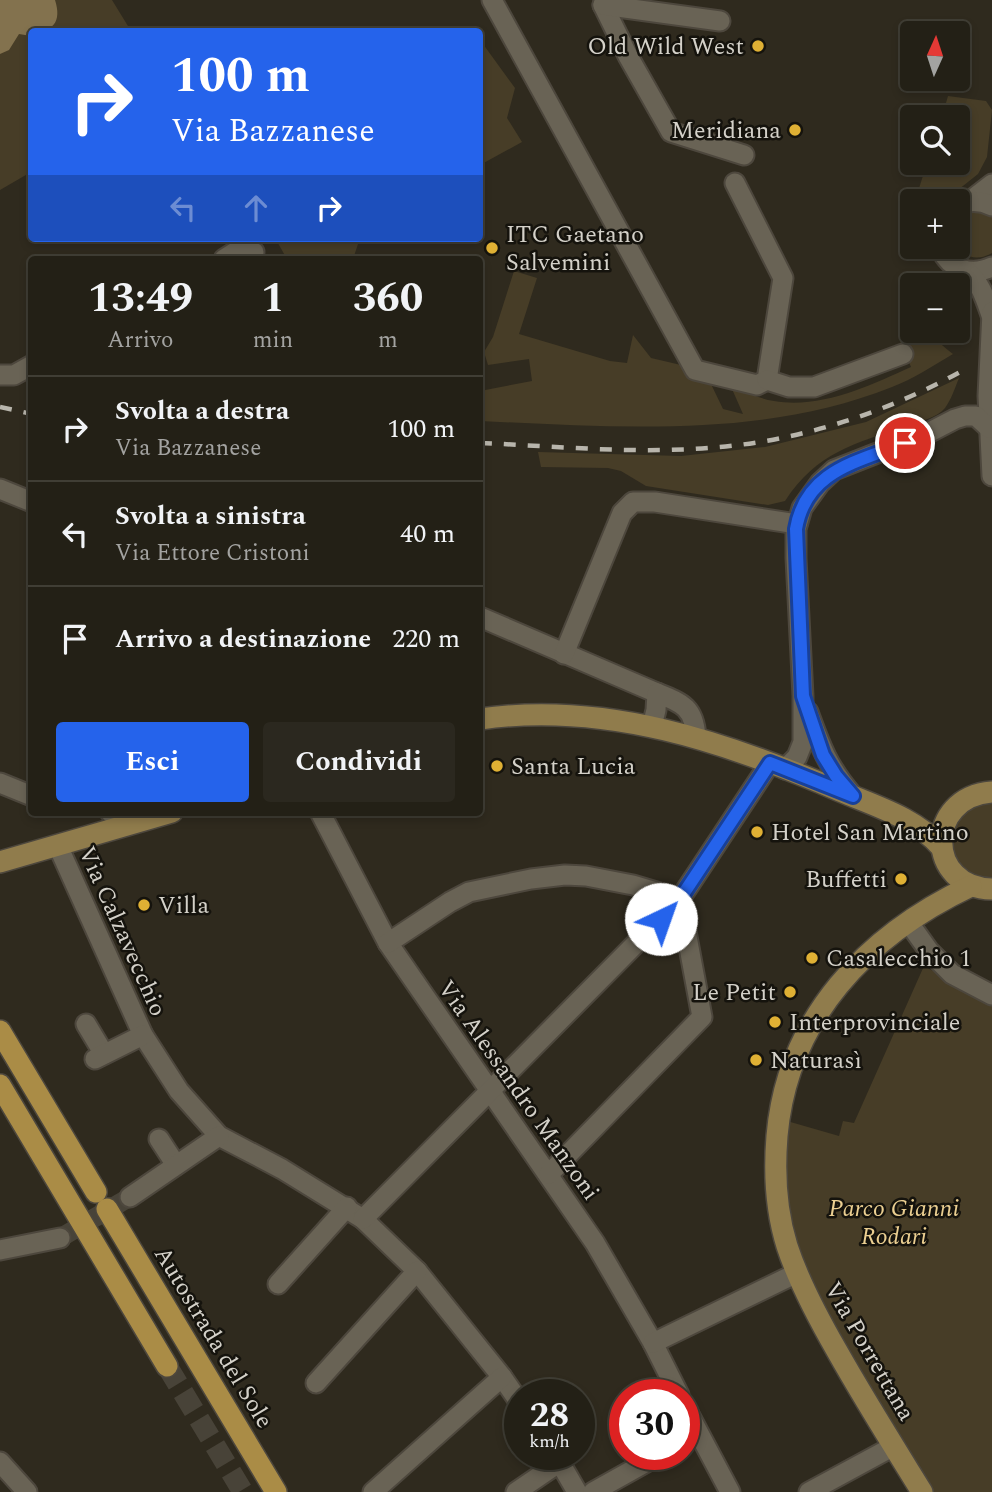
<!DOCTYPE html>
<html lang="it">
<meta charset="utf-8">
<style>
:root{--surface:#232016;--page:#2b281f;--text:#f1f3f6;--muted:#a3a3a1;--line:#403e35;--accent:#2563eb}
body{margin:0;font-family:Spectral,serif;background:var(--page);color:var(--text);height:100vh;display:flex;flex-direction:column;font-size:26px;white-space:nowrap}
*{box-sizing:border-box;margin:0}
p{font-size:23px;color:var(--muted)}
.icon{flex:none;width:38px;height:38px;fill:none;stroke:currentColor;stroke-width:2;stroke-linecap:round;stroke-linejoin:round}
.map{position:relative;flex:1;overflow:hidden}
.details{position:absolute;left:28px;top:256px;width:455px;height:560px;display:flex;flex-direction:column;background:var(--surface);border-radius:7px;box-shadow:0 4px 10px #0003,0 0 0 2px var(--line)}
.details>*{flex:none}
.guide{position:absolute;left:28px;top:28px;width:455px;height:214px;border-radius:7px;box-shadow:0 4px 10px #0003,0 0 0 2px var(--line);background:#2563eb;color:#fff;overflow:hidden}
.needle{width:46px;rotate:3deg}
.fabs{position:absolute;left:900px;top:21px;display:grid;gap:14px}
.fabs a{display:grid;place-items:center;width:70px;height:70px;border-radius:7px;background:var(--surface);box-shadow:0 4px 10px #0003,0 0 0 2px var(--line);font-size:35px}
.speed{position:absolute;left:504px;top:1379px;display:flex;gap:14px;font-size:35px;font-weight:700;text-align:center}
.speed>*{display:grid;place-content:center;width:91px;height:91px;border-radius:50%;background:var(--surface);box-shadow:0 4px 10px #0003,0 0 0 2px var(--line);line-height:1}
.speed small{font-size:18px;font-weight:400}
.speed .limit{border:10px solid #d22;background:#fff;color:#111}
.pin{position:absolute;display:grid;place-items:center;width:60px;height:60px;color:#fff;margin:-30px;border:4px solid #fff;border-radius:50%;box-shadow:0 2px 7px #0007}
.me{position:absolute;width:77px;margin:-38px;rotate:42deg;stroke-linejoin:round;filter:drop-shadow(0 0 5px #0008)}
.turn{display:flex;align-items:center;gap:24px;height:147px;padding:0 28px;font-size:32px}
.turn .icon{width:91px;height:91px;stroke-width:2.5}
.turn b{display:block;font-size:49px;line-height:60px}
.lanes{display:flex;align-items:center;height:66px;padding:0 28px;background:#0003;justify-content:center;gap:35px;direction:ltr}
.lanes .off{opacity:.35}
.eta{display:flex;justify-content:space-evenly;align-items:center;height:119px;text-align:center}
.eta b{font-size:42px;font-weight:700;line-height:49px}
.action{display:flex;gap:14px;margin-top:auto;padding:14px 28px}
.action a{flex:1;height:80px;border-radius:7px;background:var(--accent);color:#fff;font-size:28px;font-weight:700;line-height:80px;text-align:center}
.action a+a{background:var(--page);color:var(--text)}
ul{padding:0;list-style:none}
li{display:flex;align-items:center;gap:21px;height:105px;padding:0 28px;border-top:2px solid var(--line)}
li div{flex:1}
li b{display:block;font-size:26px}
li em{font-style:normal}
.map>svg:first-child{display:block}
.green{fill:#473d27}
.water{fill:#83724e}
.lines{fill:none;stroke-linecap:round;stroke-linejoin:round}
.minor-tunnel{stroke:#484338;stroke-width:19;stroke-dasharray:19 10;stroke-linecap:butt}
.highway-tunnel{stroke:#484338;stroke-width:21;stroke-dasharray:21 10;stroke-linecap:butt}
.minor-casing{stroke:#4d473d;stroke-width:23}
.major-casing{stroke:#4d473d;stroke-width:24}
.highway-casing{stroke:#4d473d;stroke-width:24}
.minor{stroke:#696355;stroke-width:19}
.major{stroke:#907c4c;stroke-width:21}
.highway{stroke:#aa8c46;stroke-width:21}
.rail{stroke:#b8b5ac;stroke-width:4.5;stroke-dasharray:12 12;stroke-linecap:butt}
.route-casing{stroke:#184099;stroke-width:18}
.route{stroke:#2563eb;stroke-width:12}
.poi-dot{fill:#dfb034;stroke:#15130d;stroke-width:2.5}
.labels{text-anchor:middle;stroke-width:5;stroke-linejoin:round;paint-order:stroke}
.poi-label{font-size:24px;fill:#d4d1c9;stroke:#15130d;text-anchor:start}
.street-label{font-size:24px;fill:#d4d1c9;stroke:#15130d}
.park-label{font-size:24px;font-style:italic;fill:#ebcf91;stroke:#15130d}
</style>
<div class="map">
<svg width="992" height="1492" viewBox="0 0 992 1492">
<rect width="100%" height="100%" fill="#2f2a1e"/>
<g class="green">
<path d="M0,0H112L131,31L32,32L31,172L0,190Z"/>
<path d="M483,44L515,88L507,118L522,142L480,165V47Z"/>
<path d="M948,96L986,101L992,110L987,157L978,174L944,201H915L927,163H957V117H942Z"/>
<path d="M970,208L992,212V253C978,261 966,258 956,247L957,216Z"/>
<path d="M275,238H360L353,259H287Z"/>
<path d="M514,271L537,278L519,334L610,361L627,363L633,335L651,358L681,365L692,375L711,384L723,409L743,414L732,389C747,391 759,399 774,401C821,409 869,386 911,367L898,336C930,326 929,336 953,354C933,366 913,379 892,387C762,439 616,427 480,421V391L532,381L529,359L488,365L484,352L493,337Z"/>
<path d="M959,378C955,388 951,400 945,408C937,418 918,422 906,426C854,444 817,452 785,501L768,505L646,486L621,471L608,468L541,467L538,452L681,456L765,447L866,422Z"/>
<path d="M992,799V885L968,878L951,856V828L969,806Z"/>
<path d="M924,966L992,1004V1492H932L881,1410L810,1282L799,1251L790,1210L785,1168L787,1121L839,1136L843,1121L854,1123Z"/>
</g>
<path class="water" d="M0,0H55C62,22 53,32 32,32L31,36L19,34L9,50L0,54Z"/>
<g class="lines">
<path class="minor-tunnel" d="M60,1238L130,1197"/>
<path class="highway-tunnel" d="M167,1366L243,1492"/>
<defs>
<g id="minor">
<path d="M492,0L695,370L757,385L767,380L783,278L735,183"/>
<path d="M603,5L628,56L671,132L744,155"/>
<path d="M603,5L720,21"/>
<path d="M970,201L992,184"/>
<path d="M957,205C969,200 980,200 992,206"/>
<path d="M940,247C949,269 970,277 992,267"/>
<path d="M224,259L235,252H254"/>
<path d="M967,271C981,284 985,298 991,315"/>
<path d="M992,312L988,396L992,476"/>
<path d="M0,375H14L32,365"/>
<path d="M767,380L789,387H814L903,354"/>
<path d="M0,489L32,502"/>
<path d="M480,617L657,693"/>
<path d="M564,654L622,513L633,502H655L797,524"/>
<path d="M808,712C821,748 828,767 853,796"/>
<path d="M652,726L656,710L657,693C682,703 694,707 696,737"/>
<path d="M785,769L797,757L803,742V696L796,558V529L802,508L820,483L834,470L928,433L955,419L965,416H976L989,428"/>
<path d="M0,783L32,796"/>
<path d="M110,812L128,825"/>
<path d="M320,812L388,943L595,1243L653,1343L679,1395"/>
<path d="M58,846L143,1035L179,1091L219,1136L282,1169L363,1219L417,1271L502,1377L520,1403"/>
<path d="M909,923L929,951L952,974L992,995"/>
<path d="M388,943L450,902L469,892L531,879L565,875L586,876L633,885L680,899"/>
<path d="M86,1024L104,1054"/>
<path d="M95,1059L143,1035"/>
<path d="M159,1139L176,1165"/>
<path d="M549,1174L702,1017L680,899"/>
<path d="M130,1197L219,1136"/>
<path d="M363,1219L680,899L770,763"/>
<path d="M0,1250L60,1238"/>
<path d="M278,1284L347,1207"/>
<path d="M653,1343L797,1273"/>
<path d="M316,1383L417,1271"/>
<path d="M684,1405L730,1492"/>
<path d="M555,1454L577,1492"/>
<path d="M0,1462L27,1492"/>
<path d="M373,1492L502,1377"/>
<path d="M516,1492L560,1462"/>
<path d="M593,1492L661,1454"/>
<path d="M809,1492L894,1446"/>
</g>
<g id="major">
<path d="M480,719C606,701 726,742 840,791C875,806 916,818 941,847"/>
<path d="M992,792C924,797 926,888 992,889"/>
<path d="M0,862L172,812"/>
<path d="M922,1492C893,1445 864,1399 837,1351C818,1318 799,1283 787,1246C776,1211 774,1173 777,1136C787,1018 867,935 971,886"/>
</g>
<g id="highway">
<path d="M0,1031L96,1192"/>
<path d="M0,1085L167,1366"/>
<path d="M107,1209L276,1492"/>
</g>
</defs>
<use href="#minor" class="minor-casing"/>
<use href="#major" class="major-casing"/>
<use href="#highway" class="highway-casing"/>
<use href="#minor" class="minor"/>
<use href="#major" class="major"/>
<use href="#highway" class="highway"/>
<g class="rail">
<path d="M0,407L32,414"/>
<path d="M480,443C555,446 632,454 708,448C796,442 883,414 960,372"/>
</g>
</g>
<g class="lines">
<defs>
<path id="route" d="M661,919L680,899L770,763L853,796L836,776L823,755L803,696L796,529C806,470 858,462 905,443"/>
</defs>
<use href="#route" class="route-casing"/>
<use href="#route" class="route"/>
</g>
<g class="poi-dot">
<circle cx="758" cy="46" r="7"/>
<circle cx="795" cy="130" r="7"/>
<circle cx="492" cy="248" r="7"/>
<circle cx="497" cy="766" r="7"/>
<circle cx="757" cy="832" r="7"/>
<circle cx="901" cy="879" r="7"/>
<circle cx="144" cy="905" r="7"/>
<circle cx="812" cy="958" r="7"/>
<circle cx="790" cy="992" r="7"/>
<circle cx="775" cy="1022" r="7"/>
<circle cx="756" cy="1060" r="7"/>
</g>
<g class="labels">
<g class="poi-label">
<text x="744" y="54" text-anchor="end">Old Wild West</text>
<text x="781" y="138" text-anchor="end">Meridiana</text>
<text x="506" y="242">ITC Gaetano<tspan x="506" dy="28">Salvemini</tspan></text>
<text x="511" y="774">Santa Lucia</text>
<text x="771" y="840">Hotel San Martino</text>
<text x="887" y="887" text-anchor="end">Buffetti</text>
<text x="158" y="913">Villa</text>
<text x="826" y="966">Casalecchio 1</text>
<text x="776" y="1000" text-anchor="end">Le Petit</text>
<text x="789" y="1030">Interprovinciale</text>
<text x="770" y="1068">Naturasì</text>
</g>
<g class="street-label">
<text transform="translate(123 931) rotate(66)" y="8">Via Calzavecchio</text>
<text transform="translate(519 1090) rotate(55)" y="8">Via Alessandro Manzoni</text>
<text transform="translate(214 1337) rotate(59)" y="8">Autostrada del Sole</text>
<text transform="translate(870 1351) rotate(60)" y="8">Via Porrettana</text>
</g>
<g class="park-label">
<text x="894" y="1216">Parco Gianni<tspan x="894" dy="28">Rodari</tspan></text>
</g>
</g>
</svg>
<div class="fabs">
<a><svg class="needle" viewBox="-14 -14 28 28"><path d="M0-13l5 13h-10z" fill="#e53935"/><path d="M0 13l5-13h-10z" fill="#a3a3a1"/></svg></a>
<a><svg class="icon" aria-label="search" viewBox="0 0 24 24"><circle cx="10" cy="10" r="6"/><path d="M15 15l6 6"/></svg></a>
<a>+</a>
<a>−</a>
</div>
<div class="speed"><div>28<small>km/h</small></div><div class="limit">30</div></div>
<div class="pin" style="left:905px;top:443px;background:#d93025"><svg class="icon" aria-label="arrive" viewBox="0 0 24 24"><path d="M6 21V4h12l-3 4 3 4H6"/></svg></div>
<svg class="me" style="left:661px;top:919px" viewBox="-20 -20 40 40"><circle r="19" fill="#fff"/><path d="M0-13L10 11 0 6-10 11z" fill="#2563eb"/></svg>
<div class="guide">
<div class="turn"><svg class="icon" aria-label="right" viewBox="0 0 24 24"><path d="M7 20v-9h11M14 6l5 5-5 5"/></svg><div><b>100 m</b>Via Bazzanese</div></div>
<div class="lanes"><svg class="icon off" aria-label="left" viewBox="0 0 24 24"><path d="M17 20v-9H6M10 6l-5 5 5 5"/></svg><svg class="icon off" aria-label="ahead" viewBox="0 0 24 24"><path d="M12 20V5M6 11l6-6 6 6"/></svg><svg class="icon" aria-label="right" viewBox="0 0 24 24"><path d="M7 20v-9h11M14 6l5 5-5 5"/></svg></div>
</div>
<section class="details">
<div class="eta">
<div><b>13:49</b><p>Arrivo</p></div>
<div><b>1</b><p>min</p></div>
<div><b>360</b><p>m</p></div>
</div>
<ul>
<li><svg class="icon" aria-label="right" viewBox="0 0 24 24"><path d="M7 20v-9h11M14 6l5 5-5 5"/></svg><div><b>Svolta a destra</b><p>Via Bazzanese</p></div><em>100 m</em></li>
<li><svg class="icon" aria-label="left" viewBox="0 0 24 24"><path d="M17 20v-9H6M10 6l-5 5 5 5"/></svg><div><b>Svolta a sinistra</b><p>Via Ettore Cristoni</p></div><em>40 m</em></li>
<li><svg class="icon" aria-label="arrive" viewBox="0 0 24 24"><path d="M6 21V4h12l-3 4 3 4H6"/></svg><div><b>Arrivo a destinazione</b></div><em>220 m</em></li>
</ul>
<div class="action"><a>Esci</a><a>Condividi</a></div>
</section>
</div>
